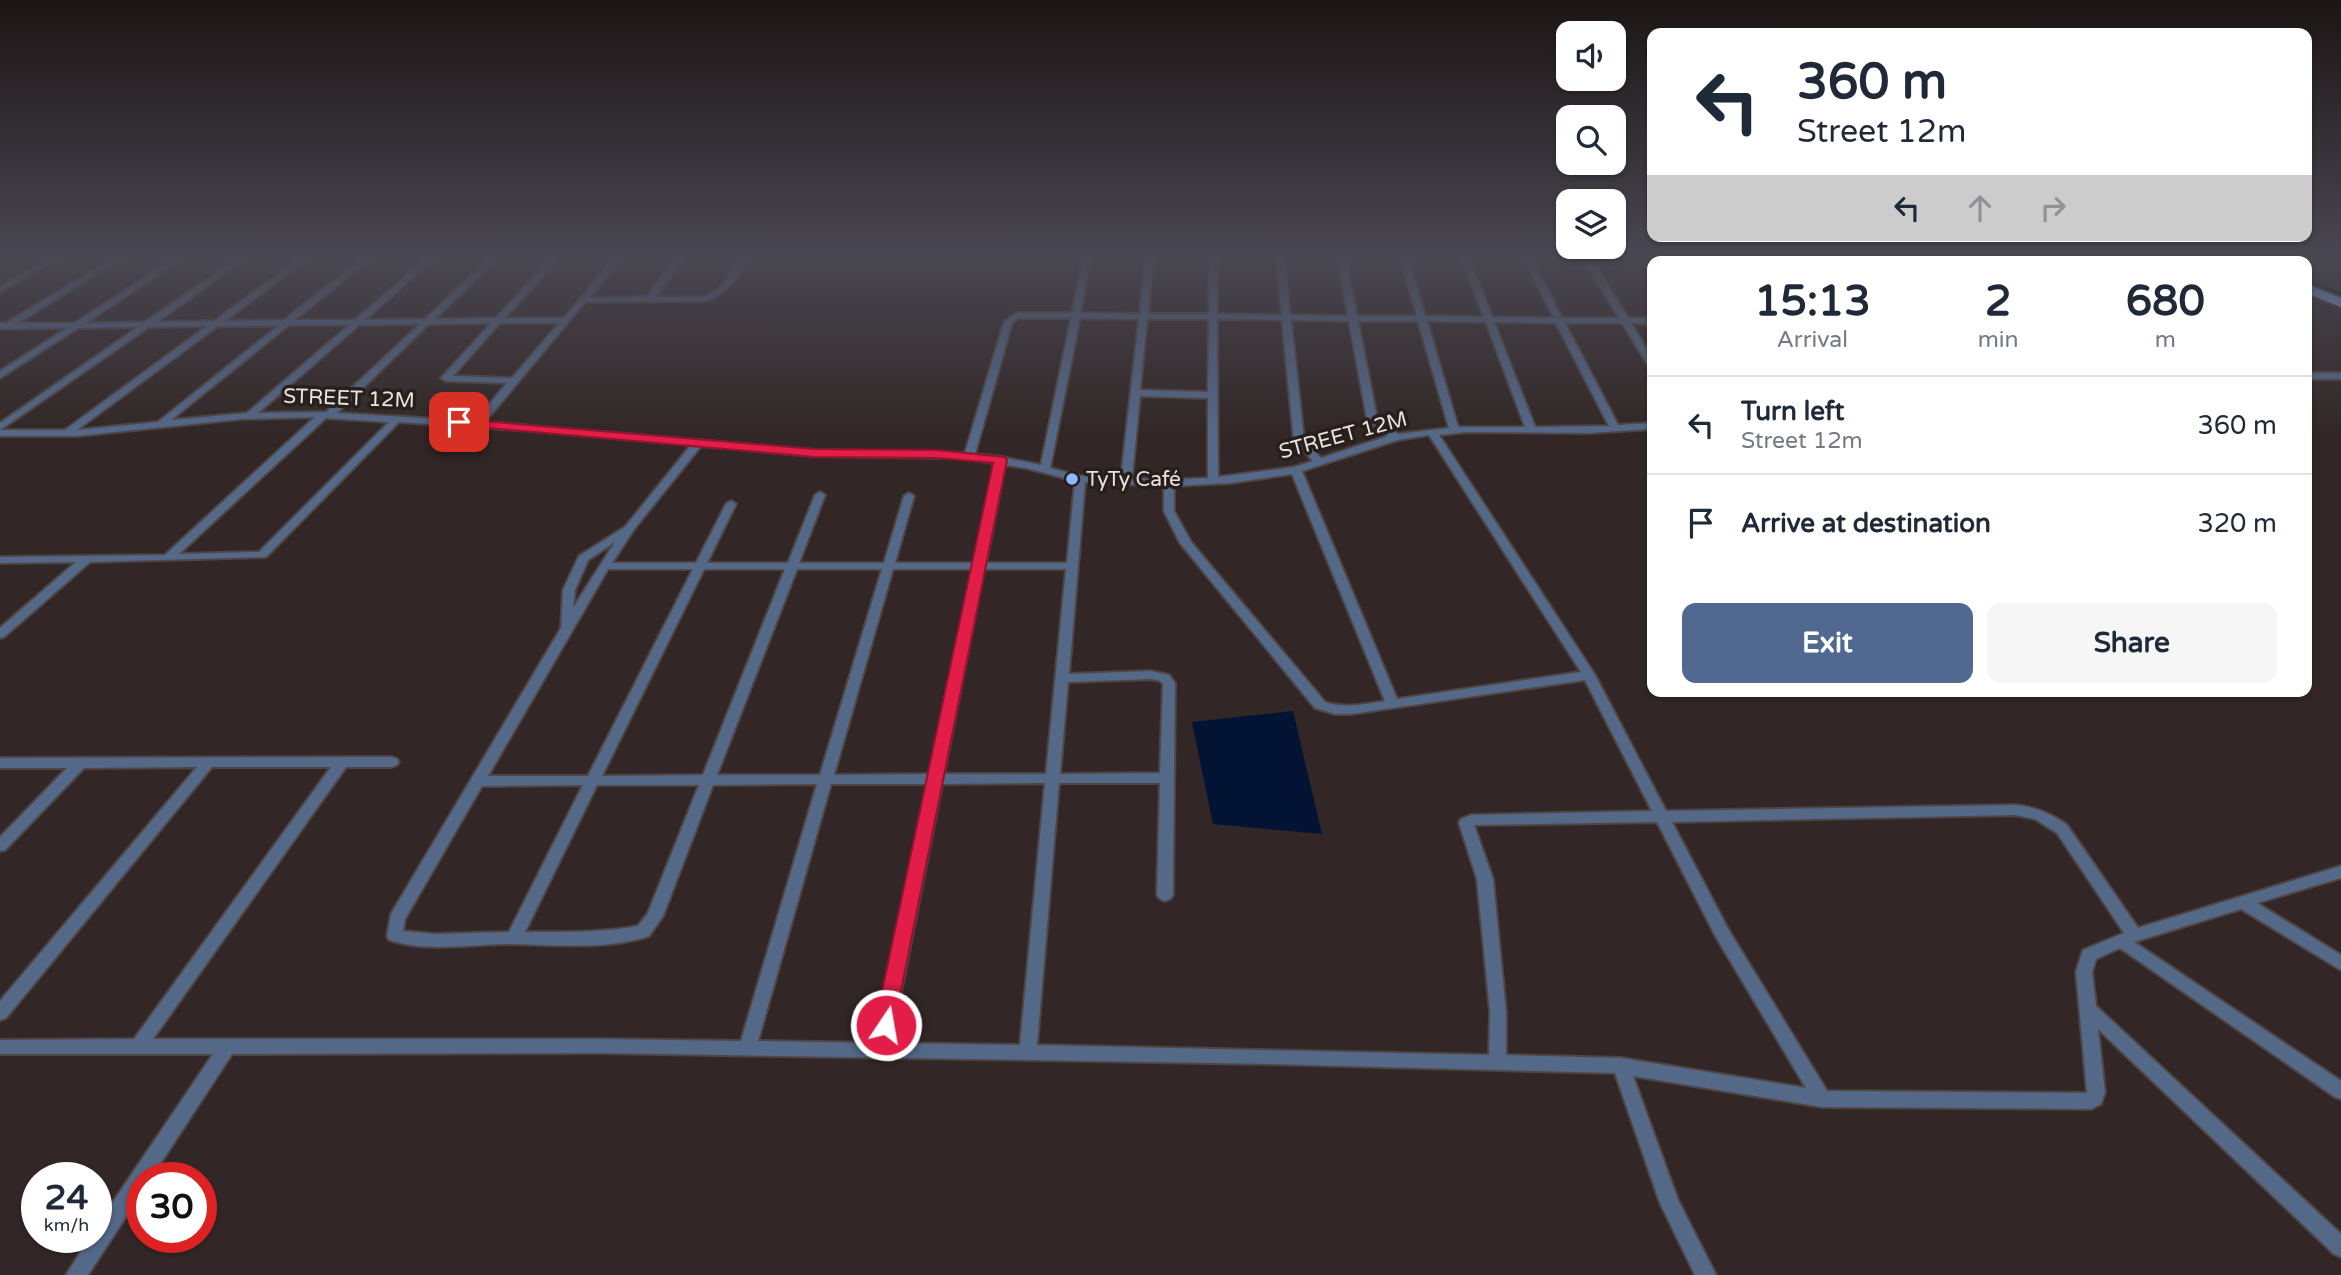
<!DOCTYPE html>
<meta charset="utf-8">
<style>
:root{--surface:#fff;--page:#f6f6f7;--text:#1f2937;--muted:#747a83;--line:#e0e1e3;--accent:#516990}
body{margin:0;font-family:"Varela Round",sans-serif;background:var(--page);color:var(--text);height:100vh;display:flex;flex-direction:column;font-size:26px;white-space:nowrap}
*{box-sizing:border-box;margin:0}
p{font-size:23px;color:var(--muted)}
.icon{flex:none;width:38px;height:38px;fill:none;stroke:currentColor;stroke-width:2;stroke-linecap:round;stroke-linejoin:round}
.map{position:relative;flex:1;overflow:hidden}
.details{position:absolute;left:1647px;top:256px;width:665px;height:441px;display:flex;flex-direction:column;background:var(--surface);border-radius:14px;box-shadow:0 2px 5px #0004}
.details>*{flex:none}
.guide{position:absolute;left:1647px;top:28px;width:665px;height:214px;border-radius:14px;box-shadow:0 2px 5px #0004;background:#fff;color:var(--text);overflow:hidden}
.buttons{position:absolute;left:1556px;top:21px;display:grid;gap:14px}
.buttons a{display:grid;place-items:center;width:70px;height:70px;border-radius:14px;background:var(--surface);box-shadow:0 2px 5px #0004;font-size:35px}
.speed{position:absolute;left:21px;top:1162px;display:flex;gap:14px;font-size:35px;font-weight:700;text-align:center}
.speed>*{display:grid;place-content:center;width:91px;height:91px;border-radius:50%;background:var(--surface);box-shadow:0 2px 5px #0004;line-height:1}
.speed small{font-size:18px;font-weight:400}
.speed .limit{border:10px solid #d22;background:#fff;color:#111}
.pin{position:absolute;display:grid;place-items:center;width:60px;height:60px;color:#fff;margin:-30px;border-radius:14px;box-shadow:0 4px 10px #0006}
.me{position:absolute;width:77px;margin:-38px;rotate:12deg;stroke-linejoin:round;filter:drop-shadow(0 0 5px #0008)}
.turn{display:flex;align-items:center;gap:24px;height:147px;padding:0 35px;font-size:32px}
.turn .icon{width:91px;height:91px;stroke-width:2.5}
.turn b{display:block;font-size:49px;line-height:60px}
.lanes{display:flex;align-items:center;height:66px;padding:0 35px;background:#0003;justify-content:center;gap:35px;direction:ltr}
.lanes .off{opacity:.35}
.eta{display:flex;justify-content:space-evenly;align-items:center;height:119px;text-align:center}
.eta b{font-size:42px;font-weight:700;line-height:49px}
.action{display:flex;gap:14px;margin-top:auto;padding:14px 35px}
.action a{flex:1;height:80px;border-radius:14px;background:var(--accent);color:#fff;font-size:28px;font-weight:700;line-height:80px;text-align:center}
.action a+a{background:var(--page);color:var(--text)}
ul{padding:0;list-style:none}
li{display:flex;align-items:center;gap:21px;height:98px;padding:0 35px;border-top:2px solid var(--line)}
li div{flex:1}
li b{display:block;font-size:26px}
li em{font-style:normal}
.map>svg:first-child{display:block}
.water{fill:#031333}
.lines{fill:none;stroke-linecap:round;stroke-linejoin:round}
.stream{stroke:#031333;stroke-width:3.5}
.street-casing{stroke:#4f4544;stroke-width:4}
.highway-casing{stroke:#4f4544;stroke-width:3}
.street{fill:#546888;fill-rule:evenodd}
.highway{fill:#94bcfc;fill-rule:evenodd}
.route{fill:#e11d48;stroke:#92132f;stroke-width:2}
.poi-dot{fill:#8eb8fd;stroke:#281e1c;stroke-width:2.5}
.labels{text-anchor:middle;stroke-width:7;stroke-linejoin:round;paint-order:stroke}
.street-label{font-size:21px;fill:#e9e2e0;stroke:#281e1c}
.poi-label{font-size:21px;fill:#e9e2e0;stroke:#281e1c;text-anchor:start}
</style>
<div class="map">
<svg width="2341" height="1275" viewBox="0 0 2341 1275">
<rect width="100%" height="100%" fill="#322726"/>
<path class="water" d="M1293,711L1322,834L1213,824L1192,722Z"/>
<g class="lines">
<g class="stream">
<path d="M2248,255L2262,261"/>
<path d="M2306,280L2341,294"/>
</g>
<defs>
<g id="street">
<path d="M55,255H64L0,292V287Z"/>
<path d="M118,255H127L18,323H75L179,255H188L86,323L145,322L242,255H251L157,322L214,321L304,255H313L225,321L284,320L366,255H375L295,320H355L429,255H438L365,320L425,319L493,255H501L435,319L496,318L554,255H562L505,318H564L617,255H625L589,298L646,297L679,255H687L655,297H704C724,289 731,272 741,255H800L796,257H748C737,277 728,294 705,301L585,302L485,422L814,450L965,453L1004,322L1016,313H1072L1084,255H1092L1080,313L1140,314L1146,255H1154L1148,314H1209V255H1217V314L1282,315L1276,255H1284L1290,315L1348,316L1337,255H1345L1357,316H1417L1399,255H1407L1425,316L1484,317L1460,255H1468L1492,317L1554,318L1522,255H1530L1562,318H1619L1581,255H1589L1628,318H1652V324L1631,323L1652,358V368L1648,365L1622,323H1565L1618,425L1652,423V429L1589,433L1467,432L1439,435L1595,675L1666,811L2015,805C2035,807 2051,813 2067,825L2138,928L2341,866V878L2257,903L2341,955V970L2241,909L2134,942L2341,1081V1099L2335,1097L2120,948L2096,959L2092,972L2096,1006L2341,1234V1257L2334,1254L2098,1029L2105,1092L2101,1104L2091,1109L1822,1107L1633,1076L1678,1200L1716,1275H1695L1660,1203L1615,1073L1270,1064L601,1053L232,1054L151,1178H142V1192L88,1275H66L90,1237H96V1227L213,1054H0V1040L134,1039L331,767H212L6,1018L0,1020V1001L197,767L84,768L5,850L0,851V837L67,768H0V758L392,757L397,759L399,762L397,765L392,767H346L153,1039H601L741,1041L817,784L713,785L663,916L649,936C605,951 549,944 503,944C466,945 425,952 389,940L387,936L391,914L561,628L563,590L579,556L625,527L691,445L533,431L399,422L266,557L90,562L4,637L0,638V628L76,562L0,563V557L165,555L315,417L241,419L77,436H0V430H65L207,326L149,327L0,430V423L138,327L78,328L0,378V371L67,328L0,329V323H6ZM1018,318H1071L1041,465L1001,457L975,454L1012,323ZM1080,318L1139,319L1121,478L1080,476L1050,468ZM1147,319H1209L1208,392L1140,390ZM1217,319L1282,320L1294,441L1313,461L1294,467L1218,477ZM1291,320L1349,321L1367,419L1377,429L1388,436L1321,458L1304,440ZM1358,321H1418L1449,428L1398,434L1377,418ZM1427,321L1486,322L1525,427H1458ZM1494,322L1556,323L1609,426L1535,427ZM491,323L441,378L446,381L507,383L475,421L337,413L429,324ZM500,323H559L512,378L453,376ZM420,324L326,412L258,413L359,325ZM289,325H349L247,413L171,420ZM218,326H278L158,422L77,430ZM1140,396L1208,398V478L1169,480L1132,478ZM326,418L389,422L259,552L179,554ZM1429,435L1581,672L1397,699L1302,471L1398,440ZM701,446L814,456L959,458L995,463L974,563H895L914,496L909,493L904,496L884,563H799L825,495L820,492L815,495L788,563H707L736,504L731,501L726,504L696,563H612L635,528ZM1005,465L1026,468L1075,481L1067,563H986ZM1292,474L1385,701C1365,704 1345,709 1325,702L1191,542L1174,511V486L1230,483ZM1085,482L1164,486V511L1180,543L1315,708L1335,714H1351L1585,680L1652,811L1471,815L1461,819L1459,823L1477,879L1490,1012L1489,1055L1037,1045L1059,783H1160L1157,895L1160,899L1165,901L1170,899L1173,895L1175,683L1169,675L1151,671L1069,674ZM615,542L573,608L575,590L588,560ZM608,569H693L588,776H488ZM704,569H785L703,775L602,776ZM797,569H882L820,775H717ZM893,569H973L930,774L834,775ZM984,569H1066L1046,774H944ZM1151,679L1160,681L1163,684L1160,773L1060,774L1068,682ZM1045,783L1020,1045L891,1043L942,784ZM831,784H928L874,1043L758,1041ZM583,785L509,932L435,934L403,931L405,919L482,786ZM597,785H699L648,913L638,926C601,933 563,932 525,932ZM2015,815L2035,819L2057,833L2124,933L2083,950L2076,972L2087,1093L1827,1091L1728,929L1672,822ZM1657,822L1716,937L1806,1088L1621,1058L1506,1055V1012L1493,879L1474,825Z"/>
<path d="M1789,255H1797L1801,261H1793Z"/>
<path d="M2017,255H2025L2031,261H2022Z"/>
<rect x="2306" y="373" width="35" height="6"/>
</g>
<g id="highway">
<path d="M2222,255H2240L2248,261H2231Z"/>
<path d="M2306,284L2341,298V307L2306,293Z"/>
</g>
</defs>
<use href="#street" class="street-casing"/>
<use href="#highway" class="highway-casing"/>
<use href="#street" class="street"/>
<use href="#highway" class="highway"/>
</g>
<linearGradient id="sky" x2="0" y2="1"><stop stop-color="#1c1515"/><stop offset="0.59" stop-color="#494752"/><stop offset="1" stop-color="#494752" stop-opacity="0"/></linearGradient>
<rect width="2341" height="434" fill="url(#sky)"/>
<path class="route" d="M459,419L814,449L937,450L1005,457L1007,460L893,1031L886,1034L878,1031L875,1025L993,463L937,458L814,457L454,425L453,422Z"/>
<circle class="poi-dot" cx="1072" cy="479" r="7"/>
<g class="labels">
<g class="street-label">
<text transform="translate(349 398) rotate(2)" y="7">STREET 12M</text>
<text transform="translate(1343 435) rotate(-15)" y="7">STREET 12M</text>
</g>
<g class="poi-label">
<text x="1086" y="486">TyTy Café</text>
</g>
</g>
</svg>
<div class="buttons">
<a><svg class="icon" aria-label="sound" viewBox="0 0 24 24"><path d="M4 9h4l5-4v14l-5-4H4zM17 9q2 3 0 6"/></svg></a>
<a><svg class="icon" aria-label="search" viewBox="0 0 24 24"><circle cx="10" cy="10" r="6"/><path d="M15 15l6 6"/></svg></a>
<a><svg class="icon" aria-label="layers" viewBox="0 0 24 24"><path d="M12 4l9 5-9 5-9-5zM3 14l9 5 9-5"/></svg></a>
</div>
<div class="speed"><div>24<small>km/h</small></div><div class="limit">30</div></div>
<div class="pin" style="left:459px;top:422px;background:#d93025"><svg class="icon" aria-label="arrive" viewBox="0 0 24 24"><path d="M6 21V4h12l-3 4 3 4H6"/></svg></div>
<svg class="me" style="left:886px;top:1025px" viewBox="-20 -20 40 40"><circle r="17" fill="#e11d48" stroke="#fff" stroke-width="3"/><path d="M0-11L8 9 0 5-8 9z" fill="#fff"/></svg>
<div class="guide">
<div class="turn"><svg class="icon" aria-label="left" viewBox="0 0 24 24"><path d="M17 20v-9H6M10 6l-5 5 5 5"/></svg><div><b>360 m</b>Street 12m</div></div>
<div class="lanes"><svg class="icon" aria-label="left" viewBox="0 0 24 24"><path d="M17 20v-9H6M10 6l-5 5 5 5"/></svg><svg class="icon off" aria-label="ahead" viewBox="0 0 24 24"><path d="M12 20V5M6 11l6-6 6 6"/></svg><svg class="icon off" aria-label="right" viewBox="0 0 24 24"><path d="M7 20v-9h11M14 6l5 5-5 5"/></svg></div>
</div>
<section class="details">
<div class="eta">
<div><b>15:13</b><p>Arrival</p></div>
<div><b>2</b><p>min</p></div>
<div><b>680</b><p>m</p></div>
</div>
<ul>
<li><svg class="icon" aria-label="left" viewBox="0 0 24 24"><path d="M17 20v-9H6M10 6l-5 5 5 5"/></svg><div><b>Turn left</b><p>Street 12m</p></div><em>360 m</em></li>
<li><svg class="icon" aria-label="arrive" viewBox="0 0 24 24"><path d="M6 21V4h12l-3 4 3 4H6"/></svg><div><b>Arrive at destination</b></div><em>320 m</em></li>
</ul>
<div class="action"><a>Exit</a><a>Share</a></div>
</section>
</div>
